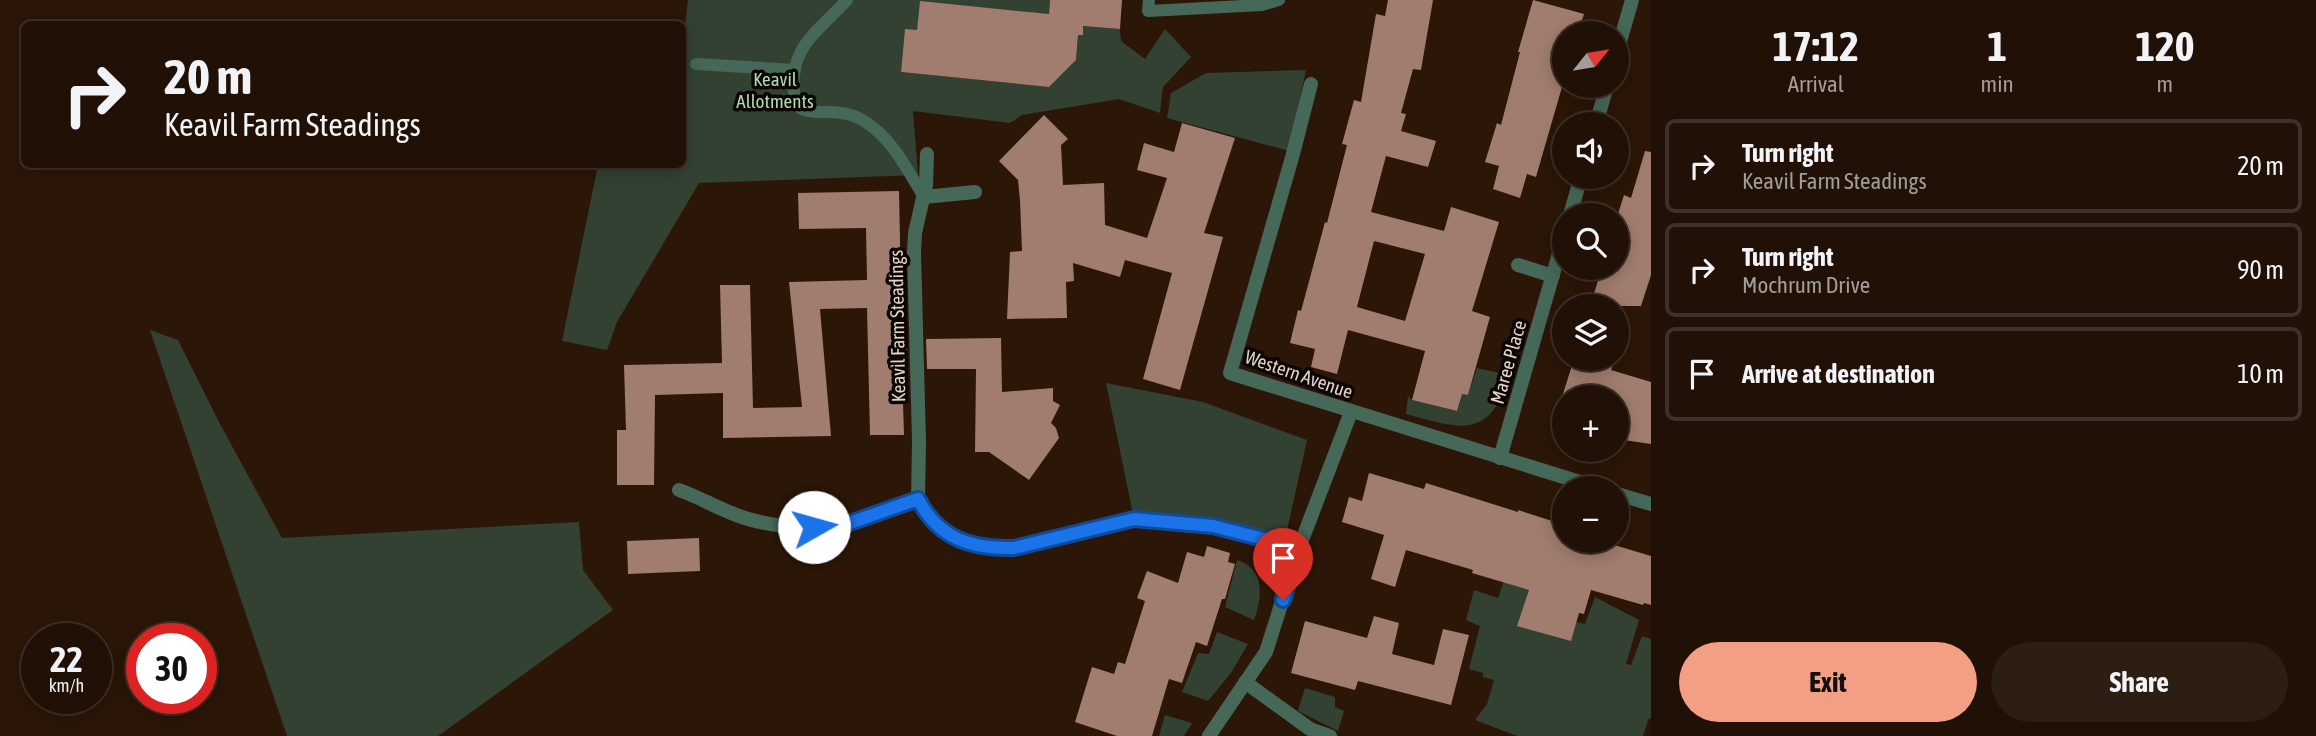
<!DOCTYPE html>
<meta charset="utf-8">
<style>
:root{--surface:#201005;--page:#2d1e13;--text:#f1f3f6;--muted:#a29d9a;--line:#3d3027;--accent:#f39f84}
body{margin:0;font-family:"Asap Condensed",sans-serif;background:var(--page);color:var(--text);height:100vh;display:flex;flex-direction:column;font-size:26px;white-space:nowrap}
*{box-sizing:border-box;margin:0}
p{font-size:23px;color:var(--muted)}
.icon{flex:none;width:38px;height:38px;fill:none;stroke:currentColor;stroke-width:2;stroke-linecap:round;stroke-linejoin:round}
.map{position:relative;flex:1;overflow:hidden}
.sheet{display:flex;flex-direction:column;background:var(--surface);width:665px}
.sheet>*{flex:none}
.top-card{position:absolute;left:21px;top:21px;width:665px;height:147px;border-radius:10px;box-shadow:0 4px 18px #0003,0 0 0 2px var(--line);background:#201005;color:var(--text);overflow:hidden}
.needle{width:46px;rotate:60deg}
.tools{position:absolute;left:1552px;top:21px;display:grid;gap:14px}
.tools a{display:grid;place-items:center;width:77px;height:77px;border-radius:50%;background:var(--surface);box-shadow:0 4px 18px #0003,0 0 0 2px var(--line);font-size:35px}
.speed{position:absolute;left:21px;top:623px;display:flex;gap:14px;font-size:35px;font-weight:700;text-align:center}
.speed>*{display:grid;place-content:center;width:91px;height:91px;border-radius:50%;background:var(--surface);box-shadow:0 4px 18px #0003,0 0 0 2px var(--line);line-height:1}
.speed small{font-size:18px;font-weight:400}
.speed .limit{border:10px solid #d22;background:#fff;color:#111}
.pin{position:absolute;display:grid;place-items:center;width:60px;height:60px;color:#fff;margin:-72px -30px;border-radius:50% 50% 50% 0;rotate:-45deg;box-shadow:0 0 7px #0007}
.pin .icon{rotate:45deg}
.me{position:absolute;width:77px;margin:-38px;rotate:83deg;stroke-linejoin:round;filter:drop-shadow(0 0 5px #0008)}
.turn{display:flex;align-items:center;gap:24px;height:147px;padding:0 28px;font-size:32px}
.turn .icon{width:91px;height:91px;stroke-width:2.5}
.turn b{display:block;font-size:49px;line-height:60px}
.eta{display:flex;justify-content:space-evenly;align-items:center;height:119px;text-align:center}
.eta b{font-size:42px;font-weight:700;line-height:49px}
.cta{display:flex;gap:14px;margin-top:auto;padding:14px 28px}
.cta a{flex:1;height:80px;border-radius:42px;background:var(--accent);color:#111;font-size:28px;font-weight:700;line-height:80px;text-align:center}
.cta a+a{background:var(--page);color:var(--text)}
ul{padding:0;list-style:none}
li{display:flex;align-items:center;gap:21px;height:94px;margin:0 14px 10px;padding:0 14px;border:4px solid var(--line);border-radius:10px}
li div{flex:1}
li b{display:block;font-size:26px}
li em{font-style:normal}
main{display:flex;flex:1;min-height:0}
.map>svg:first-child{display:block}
.green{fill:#324132}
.building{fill:#a07d6f;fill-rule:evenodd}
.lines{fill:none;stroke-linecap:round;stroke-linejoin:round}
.lane{stroke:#456858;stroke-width:12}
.street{stroke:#456858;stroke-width:14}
.route-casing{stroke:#114b97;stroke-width:18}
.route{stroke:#1a73e8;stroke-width:12}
.labels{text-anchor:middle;stroke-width:7;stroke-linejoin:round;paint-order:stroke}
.park-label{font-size:19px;fill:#aeddaf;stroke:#0c0502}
.street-label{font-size:19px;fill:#e2d3ca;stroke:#0c0502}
</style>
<main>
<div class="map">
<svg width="1651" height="736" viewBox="0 0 1651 736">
<rect width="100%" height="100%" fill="#2b1607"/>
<g class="green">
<path d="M688,0H1050L1049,14L920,2L917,30H905L901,72L1049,87L1076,60L1078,35H1083V26L1120,29L1121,41L1145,59L1165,29L1191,57L1163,87L1160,113L1119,99L1022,115L1010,123L913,111L918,175L699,183L617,322L607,350L562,341L598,165L682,164V51Z"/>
<path d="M1306,70L1289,151L1167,118L1171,93L1206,73Z"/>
<path d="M150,330L178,340L219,422L282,538L579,522L583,570L613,610L438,736H287Z"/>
<path d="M1477,368L1504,374C1502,384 1501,398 1496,406C1476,440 1436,421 1406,414L1408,396L1412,400L1457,411L1462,394L1468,395Z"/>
<path d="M1106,383L1203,402L1307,440L1284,544L1134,519Z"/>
<path d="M1237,560C1266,569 1262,598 1254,620L1225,607Z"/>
<path d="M1508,569L1568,620L1585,624L1595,597L1639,620L1626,664L1631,665L1642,636L1651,639V719L1649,718L1643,736H1517L1475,720L1487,704L1494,680L1483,677V673L1469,669L1480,626L1466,620L1474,590L1498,598Z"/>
<path d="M1217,632L1248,644L1231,673L1208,701L1182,692L1198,653L1209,654Z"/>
<path d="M1305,688L1335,697V707L1344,711L1338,731L1298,711Z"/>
<path d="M1165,715L1192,723L1184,736H1159Z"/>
</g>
<g class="building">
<path d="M1050,0H1122L1120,29L1083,26V35H1078L1076,60L1049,87L901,72L905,29L917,30L920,1L1049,14Z"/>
<path d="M1388,0H1433L1421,70L1413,69L1401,113L1406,114L1401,131L1436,141L1428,167L1386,156L1371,212L1444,231L1451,207L1499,222L1472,311L1490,317L1468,395L1462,394L1457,411L1412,400L1425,351L1348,330L1337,374L1311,367L1315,349L1290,343L1298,310L1301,311L1325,222L1327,223L1347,145L1342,144L1354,100L1361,102L1376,14L1385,16ZM1374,241L1425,254L1405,321L1357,307Z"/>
<path d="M1533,0L1584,14L1578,33H1564V49L1557,74L1564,75V80L1536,177L1527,174L1520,198L1493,189L1499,166L1485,162L1497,123L1501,125L1520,52H1518Z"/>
<path d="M1044,115L1068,139L1061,145L1063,185L1104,183L1105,225L1147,238L1167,178L1137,170L1144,143L1174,152L1182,123L1235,138L1204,233L1223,237L1180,390L1143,379L1172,273L1125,260L1120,277L1073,263L1074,281L1066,282L1067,318L1007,319L1010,252L1022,251L1020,200L1018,180L999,161Z"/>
<path d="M1645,151L1651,152V275L1641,306H1590L1602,268H1617V217L1624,195L1631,198Z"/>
<path d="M899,191L902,339H907V370H902L904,435H870L867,308L820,309L831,436L723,438V393L655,395L654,485H617V430H626L624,365L722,363L720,285H750L753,408L802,407L789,282L867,280L866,228L799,229L798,193Z"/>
<path d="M1001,338L1002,392L1053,388V401L1060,405L1051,423L1056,428L1059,438L1029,480L989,452H975L976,369H927L926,339Z"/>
<path d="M1574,359H1615L1611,370L1651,382V444L1617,439V397H1562Z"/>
<path d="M1369,473L1424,489L1426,483L1518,512V510L1546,519L1564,525V541H1601L1651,556V605L1644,603L1643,605L1591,590L1584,614L1579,613L1571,641L1517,626L1529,590L1472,573L1473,570L1406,550L1395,587L1371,579L1384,535L1342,522L1349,497L1362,501Z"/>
<path d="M699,538L700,571L628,574L627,541Z"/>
<path d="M1207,546L1230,553L1228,562L1235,564L1225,599H1222L1207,646L1196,642L1182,683L1169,679L1152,736H1117L1075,722L1092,667L1114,674L1118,662L1125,664L1145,601L1137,598L1147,571L1178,583L1187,552L1204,557Z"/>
<path d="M1374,616L1399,623L1392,654L1434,665L1443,629L1469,635L1451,705L1358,681L1355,690L1291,673L1305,621L1367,638Z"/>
</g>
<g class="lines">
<g class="lane">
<path d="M847,0C815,35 786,48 795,103C803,116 827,110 841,113C850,114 860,118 867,123C893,140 908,171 924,197"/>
<path d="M1149,0L1148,11L1262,5L1279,0"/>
<path d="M696,64L795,70"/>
</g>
<g class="street">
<path d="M1617,52L1632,0"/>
<path d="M1311,84L1293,154L1230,373L1599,488"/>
<path d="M1596,124L1607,86"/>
<path d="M924,197L975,192"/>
<path d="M1570,215L1581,177"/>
<path d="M1518,265L1553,276"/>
<path d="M1500,458L1564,236"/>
<path d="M679,490C696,496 712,505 729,512C758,525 809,532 841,526C867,521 893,508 918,499L919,441L914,252L915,233L926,185L927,154"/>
<path d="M1617,494L1651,504"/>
<path d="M918,499C958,574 1035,543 1100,527C1111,525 1125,519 1136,519C1191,519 1247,532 1299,548"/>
<path d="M1245,682L1310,729L1330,736"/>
<path d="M1209,736L1266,652L1299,548L1351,412"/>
</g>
</g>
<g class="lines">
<defs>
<path id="route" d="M814,527L841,526L918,499C939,539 971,549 1014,548L1134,519L1213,526L1299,548L1283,600"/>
</defs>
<use href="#route" class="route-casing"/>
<use href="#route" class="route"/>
</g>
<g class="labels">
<g class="park-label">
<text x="775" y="86">Keavil<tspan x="775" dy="22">Allotments</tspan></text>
</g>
<g class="street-label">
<text transform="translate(897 326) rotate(-91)" y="7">Keavil Farm Steadings</text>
<text transform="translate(1508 362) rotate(-74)" y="7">Maree Place</text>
<text transform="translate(1299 374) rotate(19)" y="7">Western Avenue</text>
</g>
</g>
</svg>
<div class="tools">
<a><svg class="needle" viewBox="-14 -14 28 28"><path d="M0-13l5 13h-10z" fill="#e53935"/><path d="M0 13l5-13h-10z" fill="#a29d9a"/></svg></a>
<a><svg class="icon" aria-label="sound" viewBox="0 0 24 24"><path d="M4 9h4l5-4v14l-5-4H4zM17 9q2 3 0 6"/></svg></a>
<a><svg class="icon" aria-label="search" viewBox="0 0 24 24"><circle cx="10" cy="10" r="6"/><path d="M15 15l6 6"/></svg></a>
<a><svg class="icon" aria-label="layers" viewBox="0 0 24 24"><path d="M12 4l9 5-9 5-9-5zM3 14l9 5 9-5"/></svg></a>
<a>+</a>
<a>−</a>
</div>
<div class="speed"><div>22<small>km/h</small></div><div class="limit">30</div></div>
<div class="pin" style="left:1283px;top:600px;background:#d93025"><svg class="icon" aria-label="arrive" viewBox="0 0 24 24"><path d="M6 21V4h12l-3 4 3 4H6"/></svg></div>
<svg class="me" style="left:814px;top:527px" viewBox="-20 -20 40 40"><circle r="19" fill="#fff"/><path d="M0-13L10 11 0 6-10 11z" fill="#1a73e8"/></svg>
<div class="top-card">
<div class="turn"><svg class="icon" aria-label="right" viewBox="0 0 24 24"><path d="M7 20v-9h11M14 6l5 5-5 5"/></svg><div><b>20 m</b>Keavil Farm Steadings</div></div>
</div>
</div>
<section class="sheet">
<div class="eta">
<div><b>17:12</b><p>Arrival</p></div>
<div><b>1</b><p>min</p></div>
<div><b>120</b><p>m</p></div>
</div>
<ul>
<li><svg class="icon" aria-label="right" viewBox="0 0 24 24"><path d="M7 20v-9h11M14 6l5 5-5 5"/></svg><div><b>Turn right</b><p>Keavil Farm Steadings</p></div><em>20 m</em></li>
<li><svg class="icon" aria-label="right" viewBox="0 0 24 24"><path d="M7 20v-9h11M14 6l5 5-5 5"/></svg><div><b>Turn right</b><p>Mochrum Drive</p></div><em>90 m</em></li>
<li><svg class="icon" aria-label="arrive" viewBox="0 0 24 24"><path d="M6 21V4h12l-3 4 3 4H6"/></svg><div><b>Arrive at destination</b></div><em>10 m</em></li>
</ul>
<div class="cta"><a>Exit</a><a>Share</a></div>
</section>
</main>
